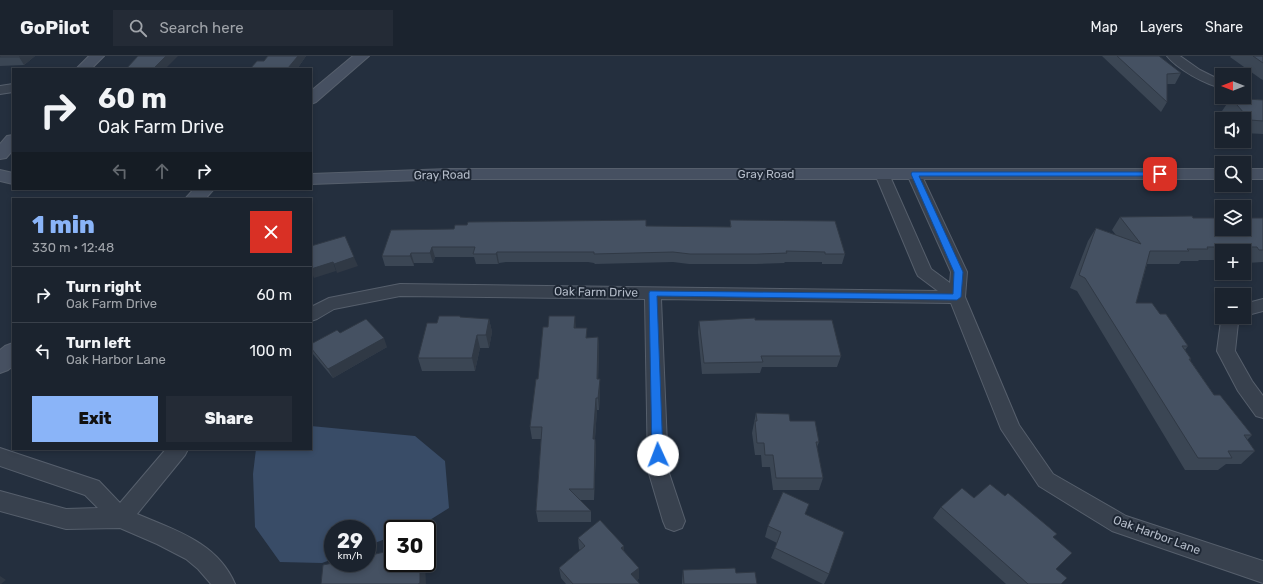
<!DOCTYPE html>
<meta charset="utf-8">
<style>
:root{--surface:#1b232e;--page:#242b36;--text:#f1f3f6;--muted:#a0a4aa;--line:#39404a;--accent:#8ab4f8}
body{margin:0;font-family:Rubik,sans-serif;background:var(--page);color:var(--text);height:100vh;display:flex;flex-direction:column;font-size:15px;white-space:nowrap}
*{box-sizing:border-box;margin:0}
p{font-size:13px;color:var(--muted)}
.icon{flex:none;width:22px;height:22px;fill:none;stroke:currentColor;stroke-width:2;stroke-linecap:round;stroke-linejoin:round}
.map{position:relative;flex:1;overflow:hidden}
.details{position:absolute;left:12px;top:142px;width:300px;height:252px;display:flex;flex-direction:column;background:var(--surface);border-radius:0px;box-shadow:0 2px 6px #0003,0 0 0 1px var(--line)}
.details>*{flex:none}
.guide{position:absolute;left:12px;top:12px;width:300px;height:122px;border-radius:0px;box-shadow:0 2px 6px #0003,0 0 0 1px var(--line);background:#1b232e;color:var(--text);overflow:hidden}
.needle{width:26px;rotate:270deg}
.controls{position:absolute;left:1215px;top:12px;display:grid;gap:8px}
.controls a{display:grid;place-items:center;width:36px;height:36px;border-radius:0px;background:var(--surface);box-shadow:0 2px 6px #0003,0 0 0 1px var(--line);font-size:20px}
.speed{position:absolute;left:324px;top:464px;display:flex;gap:8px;font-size:20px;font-weight:700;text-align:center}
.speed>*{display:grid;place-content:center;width:52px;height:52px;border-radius:50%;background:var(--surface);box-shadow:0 2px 6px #0003,0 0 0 1px var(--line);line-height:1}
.speed small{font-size:10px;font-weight:400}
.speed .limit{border:2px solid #111;border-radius:6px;background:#fff;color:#111}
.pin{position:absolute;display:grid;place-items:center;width:34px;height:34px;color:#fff;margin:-17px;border-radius:8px;box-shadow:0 2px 6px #0006}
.me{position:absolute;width:44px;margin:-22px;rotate:358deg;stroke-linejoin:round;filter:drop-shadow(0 0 3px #0008)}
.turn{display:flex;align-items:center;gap:14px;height:84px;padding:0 20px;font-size:18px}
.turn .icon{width:52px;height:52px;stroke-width:2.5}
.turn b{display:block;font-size:28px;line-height:34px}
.lanes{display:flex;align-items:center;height:38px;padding:0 20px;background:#0003;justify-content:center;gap:20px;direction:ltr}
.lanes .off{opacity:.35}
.round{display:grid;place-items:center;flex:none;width:42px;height:42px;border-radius:0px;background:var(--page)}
.head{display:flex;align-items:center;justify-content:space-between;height:68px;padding:0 20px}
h1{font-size:24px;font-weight:800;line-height:30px;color:var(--accent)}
.action{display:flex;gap:8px;margin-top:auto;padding:8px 20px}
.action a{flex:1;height:46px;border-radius:0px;background:var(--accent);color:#111;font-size:16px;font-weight:800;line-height:46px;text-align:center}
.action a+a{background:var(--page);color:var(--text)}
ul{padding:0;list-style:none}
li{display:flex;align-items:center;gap:12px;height:56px;padding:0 20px;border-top:1px solid var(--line)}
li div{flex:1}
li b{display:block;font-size:15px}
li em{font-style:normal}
header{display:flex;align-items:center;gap:24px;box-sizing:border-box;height:56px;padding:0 20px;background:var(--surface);border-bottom:1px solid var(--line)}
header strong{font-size:19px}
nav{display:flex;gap:22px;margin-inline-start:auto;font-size:14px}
.search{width:280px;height:36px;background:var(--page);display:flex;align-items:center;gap:10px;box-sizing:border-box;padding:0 14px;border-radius:0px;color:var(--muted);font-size:15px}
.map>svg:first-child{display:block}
.water{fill:#394c67}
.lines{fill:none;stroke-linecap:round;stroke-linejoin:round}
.street-casing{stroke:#565f6c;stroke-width:2}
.secondary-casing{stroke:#565f6c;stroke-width:2}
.street{fill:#38414e;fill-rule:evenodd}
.secondary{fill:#465061;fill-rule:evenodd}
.wall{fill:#3b4654}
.shaded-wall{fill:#303945}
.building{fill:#455162;stroke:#303945}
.route{fill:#1a73e8;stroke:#114b97}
.labels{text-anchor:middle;stroke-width:4;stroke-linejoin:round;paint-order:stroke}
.street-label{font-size:12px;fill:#b4bcc9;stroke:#1d2633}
</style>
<header>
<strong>GoPilot</strong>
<div class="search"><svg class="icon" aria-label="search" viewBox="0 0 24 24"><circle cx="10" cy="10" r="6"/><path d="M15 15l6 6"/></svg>Search here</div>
<nav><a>Map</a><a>Layers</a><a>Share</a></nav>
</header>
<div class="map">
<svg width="1263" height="528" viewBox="0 0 1263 528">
<rect width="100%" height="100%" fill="#242f3e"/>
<path class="water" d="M311,370L415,380L445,405L449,452L417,472L393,473V480L367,490V473H333V503L322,507L280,506L255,471L253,418L256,393H311Z"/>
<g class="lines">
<defs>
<g id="street">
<path d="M1167,0H1180L1200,14L1222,25V32C1206,29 1177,13 1167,0Z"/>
<path d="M13,28V36L0,38V30Z"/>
<path d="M882,114L887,115L889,118L931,213L950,227L951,216L907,118L909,115L914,114L919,115L921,118L967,216L965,241L1019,369L1053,418L1126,460L1263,505V527L1112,475L1039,430L1001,373L951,247L661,243L668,414L685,465L682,472L674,475L666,472L663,465L648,414L645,243L400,240L334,253L317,263L311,265V251L329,242L400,228L938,235L918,220L916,216L875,118L877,115Z"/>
<path d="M1263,243V255L1244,260V248Z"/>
<path d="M1224,261H1242L1238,267L1235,295L1252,325L1263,340V362L1256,360L1238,335L1217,295L1221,265Z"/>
<path d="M0,392L99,425L120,447L166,393H188L185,399L137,458C175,474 218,487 235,528H211L198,513L186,503L157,488L120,472L66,473L0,455V435L66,453L98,452L85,439L0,410Z"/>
</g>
<g id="secondary">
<path d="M89,0H104L91,13H76Z"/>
<path d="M353,0H369L316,46L311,48V35Z"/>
<path d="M13,79V94L6,102L0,103V88L7,80Z"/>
<path d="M449,113H1222V123H449L311,128V118Z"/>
<rect x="1244" y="113" width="19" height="10"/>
<path d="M0,114L13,117V128L0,125Z"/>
<path d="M194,133H214L205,143H185Z"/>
<path d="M13,287V310L8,314L0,317V294L5,290Z"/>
</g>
</defs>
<use href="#street" class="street-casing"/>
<use href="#secondary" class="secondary-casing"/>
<use href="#street" class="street"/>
<use href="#secondary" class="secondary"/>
</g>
<g class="wall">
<path d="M35,0L24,9L0,10V1Z"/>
<path d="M268,0H306L297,13H250L264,5Z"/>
<path d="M1102,0H1159L1181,17L1175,28H1167V46L1161,56Z"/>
<path d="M1231,0H1263V24L1261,23L1230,1Z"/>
<path d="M1231,42L1263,44V78L1244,77V63H1229L1222,55Z"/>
<path d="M1120,161L1193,162H1263V206L1247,207L1245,204H1244V195H1222V204H1199L1198,205H1181L1179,208H1147L1136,247L1160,258L1188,290L1185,294L1191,303L1190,304L1214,339L1252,379L1247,384L1255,395L1241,408H1226L1218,414H1185L1077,235L1070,232L1088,185L1096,172L1116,179L1112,174Z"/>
<path d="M730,164L845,198L842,208H822V206H785L784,207L756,208H689L673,206L595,208L594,207L588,206H506L499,207L498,208H476L474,201H435L433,207H414V210H385L382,200L454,173L646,170L730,171Z"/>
<path d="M460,260V261L489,263L492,276L489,292H480L475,315H422L418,302L437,267Z"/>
<path d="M755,264L841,300L837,311H762L760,317L702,318L698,276L699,265Z"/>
<path d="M548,271L576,272L587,282L598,281L599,293L598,323L600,335L599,354H597L595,383L596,394L594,444H580L591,455V466H538L536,455L541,383H532L530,371L538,323Z"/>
<path d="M340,277L387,291L333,322L313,298L311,293V288Z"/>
<path d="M756,357L790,365L819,386L817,391L823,422L819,434H773L770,411H762L761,399H755L752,377Z"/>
<path d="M974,442L1053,482L1056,513L1061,528H1006L933,462L941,451Z"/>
<path d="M805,458L829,518L824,528H823L771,502L777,487L765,481L768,470Z"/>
<path d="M578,482L624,495L639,522L637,524L640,528H566L561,522L559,512L580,494L579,493Z"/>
<path d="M683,514L736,517L757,528H682V525Z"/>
</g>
<g class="shaded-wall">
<path d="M20,0H35L24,9L19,1Z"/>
<path d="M166,0H178L165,13H153Z"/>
<path d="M298,0H306L297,13H289L288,12Z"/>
<path d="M432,191L435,201L433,207L430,197Z"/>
<path d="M497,196L499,207L498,208L496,198Z"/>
<path d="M411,197L414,207V210L410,200Z"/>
<path d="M354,201L358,210L337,217L334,208Z"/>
<path d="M333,206L336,215L314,222L311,215V213Z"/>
<path d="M575,260L576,272H574Z"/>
<path d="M489,263L492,276L489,292L486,279Z"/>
<path d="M477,279L480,292L475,315L472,302Z"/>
<path d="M598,281L599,293L598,335L597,323Z"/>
<path d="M384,282L387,291L333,322L328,313Z"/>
<path d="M600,323V335L599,354L598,342Z"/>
<path d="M596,342L597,354L594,394L593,383Z"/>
<path d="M595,383L596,394L594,444V433Z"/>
<path d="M624,490V500L621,492Z"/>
<path d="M420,507H425L426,528H418Z"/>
<path d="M639,512V522L632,528L631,518Z"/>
<path d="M0,520L6,524L1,528H0Z"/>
</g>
<g class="building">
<path d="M0,0H20L19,1H0Z"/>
<path d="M138,0H166L153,13H126Z"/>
<path d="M268,0H298L288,12L250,13L257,5H264Z"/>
<path d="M1117,0H1159L1181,17L1167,18V46Z"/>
<path d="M1253,0H1263V7Z"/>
<path d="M1231,42L1263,44V65L1250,64Z"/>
<path d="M1192,160L1193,162H1222V173H1244V162H1263V194H1259L1257,191H1207L1208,193H1187L1189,195H1150L1136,247H1152L1160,258H1166L1188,290H1182L1191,303H1189L1214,339H1220L1252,379H1244L1255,395H1228L1232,402H1198L1085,222L1079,219L1096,172L1141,188L1120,161Z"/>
<path d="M646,164V170L731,171L730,164L835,165L845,198H825V196L786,195L787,197L758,198H690L673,196L594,198V196H497L496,198H473L475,191H432L430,197H411L410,200H382L391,174L454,173L455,169H467L468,166Z"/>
<path d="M345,180L354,201L334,208L333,206L311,213V190Z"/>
<path d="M439,260H460V261L489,263L486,279H477L472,302H418L427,267H437Z"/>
<path d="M549,260H575L574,272H587L586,282L598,281L597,323H600L598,342H596L593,383H595L594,433H569L591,455H536L542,371H530L536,323H538L543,271H548Z"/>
<path d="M755,262V264H832L841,300H761L763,306L704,307L699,265Z"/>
<path d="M366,263L384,282L328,313L311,292V288L337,274L340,277Z"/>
<path d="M756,357L789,358L790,365H815L819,386H816L823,422H776L773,399H765L764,387H757L755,365H757Z"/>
<path d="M990,428L1005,440L1008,437L1057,478L1053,481L1072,497L1056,513L1067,522L1061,528H1028L941,451L962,432L974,442Z"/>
<path d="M783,436L809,448L805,458L844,476L829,518L775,492L781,476L768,470Z"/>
<path d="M600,464L624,490L621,492L639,512L631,518L640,528H573L559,512L585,490L578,482Z"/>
<path d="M393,494V507H420V527L418,528H321L323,509L333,507H367V500Z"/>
<path d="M735,512L736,517L755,516L757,528H684L683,514Z"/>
</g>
<path class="route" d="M912,116H1160L1164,118L1160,120H919L963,216L961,241L957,244L657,240L663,399L661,403L658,404L654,403L652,399L649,237L650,235L953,238L954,216L911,118Z"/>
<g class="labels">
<g class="street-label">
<text x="766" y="122">Gray Road</text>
<text transform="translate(442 119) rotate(-1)" y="4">Gray Road</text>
<text transform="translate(596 236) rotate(1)" y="4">Oak Farm Drive</text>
<text transform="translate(1157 479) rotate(20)" y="4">Oak Harbor Lane</text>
</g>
</g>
</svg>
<div class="controls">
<a><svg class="needle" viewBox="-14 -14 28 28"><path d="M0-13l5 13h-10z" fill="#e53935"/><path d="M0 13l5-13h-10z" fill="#a0a4aa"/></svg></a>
<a><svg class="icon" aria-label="sound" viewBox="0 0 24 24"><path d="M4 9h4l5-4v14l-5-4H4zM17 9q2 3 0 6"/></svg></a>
<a><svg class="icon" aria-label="search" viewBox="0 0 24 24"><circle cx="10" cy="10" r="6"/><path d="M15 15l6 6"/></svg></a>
<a><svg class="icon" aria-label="layers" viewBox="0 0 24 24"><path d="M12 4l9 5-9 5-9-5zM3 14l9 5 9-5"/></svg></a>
<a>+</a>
<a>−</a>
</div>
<div class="speed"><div>29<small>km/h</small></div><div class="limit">30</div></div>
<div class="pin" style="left:1160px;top:118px;background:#d93025"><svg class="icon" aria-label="arrive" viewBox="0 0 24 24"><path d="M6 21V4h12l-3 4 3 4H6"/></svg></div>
<svg class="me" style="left:658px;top:399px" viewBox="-20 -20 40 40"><circle r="19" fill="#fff"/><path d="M0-13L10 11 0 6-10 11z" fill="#1a73e8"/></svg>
<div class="guide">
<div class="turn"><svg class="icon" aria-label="right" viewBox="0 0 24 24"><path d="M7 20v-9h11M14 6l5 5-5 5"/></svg><div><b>60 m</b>Oak Farm Drive</div></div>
<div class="lanes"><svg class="icon off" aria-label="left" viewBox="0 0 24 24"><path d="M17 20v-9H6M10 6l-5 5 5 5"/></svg><svg class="icon off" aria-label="ahead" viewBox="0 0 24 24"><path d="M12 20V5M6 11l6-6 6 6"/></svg><svg class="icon" aria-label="right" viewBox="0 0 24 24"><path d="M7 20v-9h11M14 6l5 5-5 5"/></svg></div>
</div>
<section class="details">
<div class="head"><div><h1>1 min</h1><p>330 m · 12:48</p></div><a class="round" style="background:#d93025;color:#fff"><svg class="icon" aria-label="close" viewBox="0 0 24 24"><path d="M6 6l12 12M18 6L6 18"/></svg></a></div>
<ul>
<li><svg class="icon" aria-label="right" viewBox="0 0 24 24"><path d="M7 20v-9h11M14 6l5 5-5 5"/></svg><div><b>Turn right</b><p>Oak Farm Drive</p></div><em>60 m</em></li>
<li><svg class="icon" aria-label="left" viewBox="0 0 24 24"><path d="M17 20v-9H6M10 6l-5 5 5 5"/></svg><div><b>Turn left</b><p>Oak Harbor Lane</p></div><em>100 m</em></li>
</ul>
<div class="action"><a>Exit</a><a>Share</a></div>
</section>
</div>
